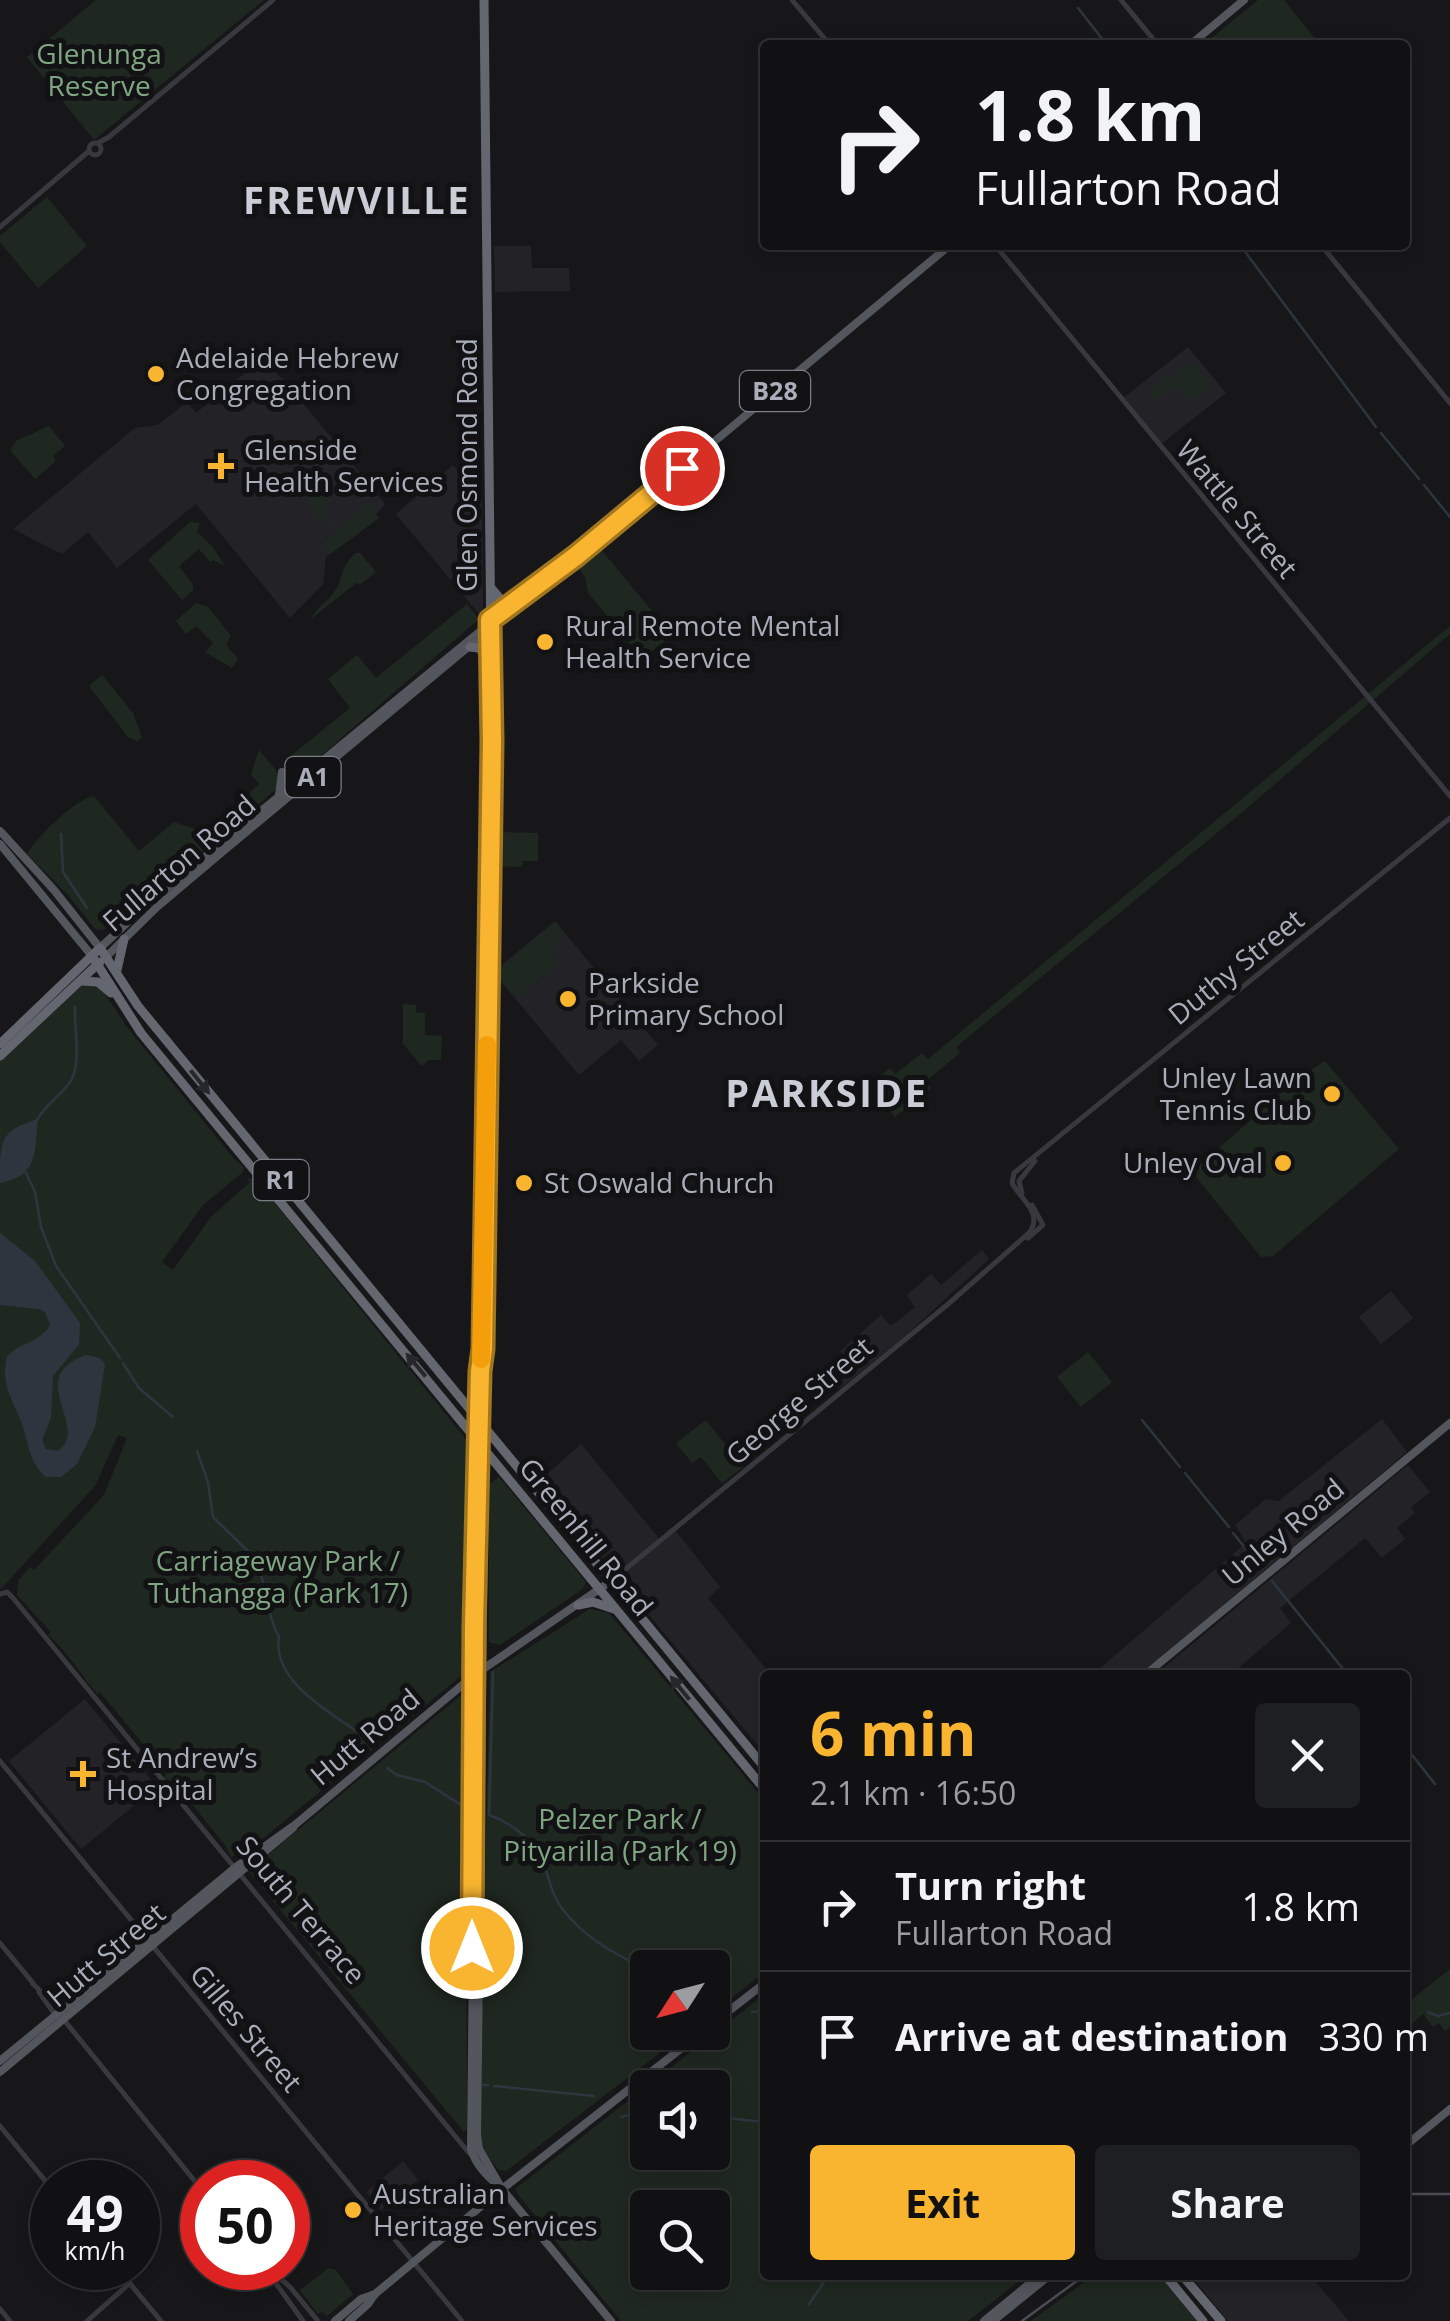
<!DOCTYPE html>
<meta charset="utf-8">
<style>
:root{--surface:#111113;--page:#1e1f21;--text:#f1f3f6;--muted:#9c9da0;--line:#303133;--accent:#f9b530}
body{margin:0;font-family:"Open Sans",sans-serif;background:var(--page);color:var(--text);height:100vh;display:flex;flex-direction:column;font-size:38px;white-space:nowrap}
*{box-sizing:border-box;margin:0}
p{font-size:32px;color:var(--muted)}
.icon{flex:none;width:55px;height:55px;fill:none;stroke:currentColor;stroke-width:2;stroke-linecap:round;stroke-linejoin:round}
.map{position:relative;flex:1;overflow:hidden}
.panel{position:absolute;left:760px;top:1670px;width:650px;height:610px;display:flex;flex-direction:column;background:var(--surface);border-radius:10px;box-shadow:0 5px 15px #0003,0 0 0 2px var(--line)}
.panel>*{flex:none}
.top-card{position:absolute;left:760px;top:40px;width:650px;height:210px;border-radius:10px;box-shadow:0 5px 15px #0003,0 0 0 2px var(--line);background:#111113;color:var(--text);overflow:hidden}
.needle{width:65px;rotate:234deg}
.controls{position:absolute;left:630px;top:1950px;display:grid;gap:20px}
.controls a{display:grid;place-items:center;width:100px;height:100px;border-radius:10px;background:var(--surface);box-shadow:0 5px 15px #0003,0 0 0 2px var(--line);font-size:50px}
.speed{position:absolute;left:30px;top:2160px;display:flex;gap:20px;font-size:50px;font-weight:700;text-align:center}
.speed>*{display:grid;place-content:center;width:130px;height:130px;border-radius:50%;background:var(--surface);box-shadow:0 5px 15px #0003,0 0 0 2px var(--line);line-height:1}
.speed small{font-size:25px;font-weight:400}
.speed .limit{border:15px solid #d22;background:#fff;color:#111}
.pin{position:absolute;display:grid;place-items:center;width:85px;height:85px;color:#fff;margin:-42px;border:5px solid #fff;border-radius:50%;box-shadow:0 2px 10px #0007}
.me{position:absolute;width:110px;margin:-55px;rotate:0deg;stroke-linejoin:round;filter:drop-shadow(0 0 8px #0008)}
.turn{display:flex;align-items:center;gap:35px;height:210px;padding:0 50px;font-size:45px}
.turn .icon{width:130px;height:130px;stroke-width:2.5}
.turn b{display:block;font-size:70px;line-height:85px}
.round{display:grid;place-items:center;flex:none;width:105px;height:105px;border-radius:10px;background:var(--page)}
.head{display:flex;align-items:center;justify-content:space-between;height:170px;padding:0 50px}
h1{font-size:60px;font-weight:700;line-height:75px;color:var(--accent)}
.button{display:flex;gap:20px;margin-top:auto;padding:20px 50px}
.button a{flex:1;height:115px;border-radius:10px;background:var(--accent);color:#111;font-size:40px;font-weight:700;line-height:115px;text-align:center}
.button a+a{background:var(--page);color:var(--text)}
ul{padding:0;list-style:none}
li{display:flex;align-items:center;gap:30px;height:130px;padding:0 50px;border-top:2px solid var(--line)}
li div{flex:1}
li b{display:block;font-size:38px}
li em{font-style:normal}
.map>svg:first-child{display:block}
.built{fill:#232327}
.green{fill:#1f2820;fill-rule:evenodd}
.water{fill:#2d363e}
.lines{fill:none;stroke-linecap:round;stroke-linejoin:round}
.stream{stroke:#2d363e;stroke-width:2.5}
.minor{stroke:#38393f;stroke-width:5}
.major{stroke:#54565e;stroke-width:8}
.highway{stroke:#646770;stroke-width:9}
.tram{stroke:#4b4d54;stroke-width:2.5}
.oneway{fill:#26272b}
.route-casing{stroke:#a2761f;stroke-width:25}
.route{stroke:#f9b530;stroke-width:18}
.slow{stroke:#f59e0b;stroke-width:18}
.poi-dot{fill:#f9b530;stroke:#121214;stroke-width:4}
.labels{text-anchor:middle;stroke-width:10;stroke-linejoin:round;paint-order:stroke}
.shield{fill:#121214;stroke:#7c7f88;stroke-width:2.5}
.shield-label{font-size:25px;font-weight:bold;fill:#a9aeba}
.park-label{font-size:28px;fill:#7fa582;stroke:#121214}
.poi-label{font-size:28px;fill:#a9aeba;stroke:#121214;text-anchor:start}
.street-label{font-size:28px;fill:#a9aeba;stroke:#121214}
.district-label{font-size:38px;font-weight:bold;letter-spacing:2.5px;fill:#cacdd6;stroke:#121214}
</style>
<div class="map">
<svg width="1450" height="2321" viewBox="0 0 1450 2321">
<rect width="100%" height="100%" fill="#171719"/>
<g class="built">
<path d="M494,246H531L532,268H569L570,291L495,292Z"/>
<path d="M1188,347L1226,393L1161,444L1123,398Z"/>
<path d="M261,360L286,382L385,504L373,518L326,557L323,584L290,618L196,504L117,568L88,532L62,554L13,529L135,428L158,425L187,402L196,413Z"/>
<path d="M453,465L482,497L483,608L479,614L396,514Z"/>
<path d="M555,921L658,1045L639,1061L621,1040L579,1075L493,972Z"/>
<path d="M982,1250L989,1259L907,1334L842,1387L829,1392L823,1384L848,1362L840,1351L881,1315L891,1326L915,1307L907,1295L931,1274L941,1285Z"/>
<path d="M1391,1291L1413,1318L1381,1344L1359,1317Z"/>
<path d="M1382,1419L1407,1452L1139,1675H1092L1246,1543L1235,1525L1266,1499L1279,1501Z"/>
<path d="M581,1444L662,1542L676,1531L720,1587L708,1598L771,1675H765V1754L538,1482Z"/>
<path d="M1408,1465L1430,1492L1411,1507L1415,1513L1397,1528L1405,1539L1382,1558L1365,1538L1280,1608L1291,1623L1230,1675H1155Z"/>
<path d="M85,1699L157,1787L81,1849L9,1761Z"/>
<path d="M403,2161L418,2180L381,2210L366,2192Z"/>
<path d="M1190,2275H1310L1349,2321H1228Z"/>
</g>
<g class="green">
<path d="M96,0H264L94,140L27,57Z"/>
<path d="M1258,0H1284L1320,45H1203Z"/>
<path d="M47,197L87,246L38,288L0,242V236Z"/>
<path d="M1193,362L1210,385L1192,399L1189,396L1186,398L1175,385L1157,400L1150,391L1168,377L1171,380Z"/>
<path d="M49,426L65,446L53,456L56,461L35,479L10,450L16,441Z"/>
<path d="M321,488L325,498L328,496L331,500L320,511L337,529L368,504L379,518L332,553L323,548L324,540L339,532L324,520L319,522L314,505L306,500Z"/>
<path d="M190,522L200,523L197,532L212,546L225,566L213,560L210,562L199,549L179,566L193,585V590L182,600L148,560Z"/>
<path d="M598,546L672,635L643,658L588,593L585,577L576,565Z"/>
<path d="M356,553H360L376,572L360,584L356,583L311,619C317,608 323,605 332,595C344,581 338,568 356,553Z"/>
<path d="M196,603L208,607L231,636L226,645L238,659L232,668L205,652L213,643L196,626L186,634L176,621Z"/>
<path d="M467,604L479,619L303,771L287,759L350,708L328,679L357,655L376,678Z"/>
<path d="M1450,626V634L1240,814L956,1047L960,1053L926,1081L931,1088L895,1117L869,1085L890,1068L895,1074L922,1053L928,1059Z"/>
<path d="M102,675L133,713L142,737L137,741L128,737L89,686Z"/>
<path d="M259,750L276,770L281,785L116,926L101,930L95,929L67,894L27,854C37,837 75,799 94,796L139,851L174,822L216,836L221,821L259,784L251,774Z"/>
<path d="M499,832L538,833V861H522V867L499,866Z"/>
<path d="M555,923L565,934L552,945L555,950L552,956L558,964L517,997L496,972Z"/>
<path d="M91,982L102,989L127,1027L235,1160L244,1167L243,1172L203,1205L162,1262L173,1270L211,1217L250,1182L248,1179L254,1178L473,1448L466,1668L460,1677L239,1858L235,1855L231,1857L225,1845L175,1783L172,1785L164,1777L167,1773L100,1692L97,1694C80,1674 69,1653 48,1635L51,1632L17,1595L18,1581L30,1567L34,1570L104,1495L127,1438L118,1435L95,1486L0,1590V1061L83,984Z"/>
<path d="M403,1004L416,1005V1012L425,1013V1035L442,1036L441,1060H429L422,1066L403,1044Z"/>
<path d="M1325,1061L1399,1149L1273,1256L1261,1257L1188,1167L1199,1159L1204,1161L1299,1078Z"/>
<path d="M1088,1352L1112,1382L1081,1407L1057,1377Z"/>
<path d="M706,1420L743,1467L722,1483L701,1457L692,1463L676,1443Z"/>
<path d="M499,1477L586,1582L583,1589L500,1645L489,1642V1484Z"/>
<path d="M590,1609L609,1613L765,1801V1972L713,2012L712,1968H648V2032L686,2033L506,2171L499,2170L483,2151L479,2134L490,1672Z"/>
<path d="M460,1696L465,1698L467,2129L464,2132L250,1873L251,1869Z"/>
<path d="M1450,1969V2027L1445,2031L1439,2023L1433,2027L1423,2014L1410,2025L1405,2019V2002L1410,2001Z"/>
<path d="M765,1994V2275H1027L968,2321H621L519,2196L515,2189ZM648,2088H712V2152H648ZM648,2208H712V2272H648Z"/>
<path d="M329,2268L336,2270L353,2294L327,2316L322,2311L318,2314L300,2290Z"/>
<path d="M1094,2275H1159L1197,2321H1031Z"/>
</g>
<g class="water">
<path d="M38,1119C34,1152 39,1176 0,1183C0,1139 0,1131 38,1119Z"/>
<path d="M0,1233L35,1261L80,1323L79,1344L53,1376L51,1417L42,1440L46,1449L58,1451C92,1427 22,1378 86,1355L100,1358L105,1364L95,1427L77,1464L61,1477H46C29,1463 28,1440 21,1421C13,1401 0,1383 7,1357C19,1342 39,1344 50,1325L45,1312L39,1309L0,1305Z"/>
</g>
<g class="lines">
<g class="stream">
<path d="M1078,8L1107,45"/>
<path d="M1240,245L1376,427"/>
<path d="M1381,433L1419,479"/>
<path d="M1424,485L1450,517"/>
<path d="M61,834L63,872L87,908"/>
<path d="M36,1121C45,1106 57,1098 68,1085C83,1067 74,1030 75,1007"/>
<path d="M25,1171L35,1192L41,1227L56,1266L120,1358"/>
<path d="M123,1363L139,1388L173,1417"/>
<path d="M1142,1420L1180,1467"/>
<path d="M197,1451L208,1482L213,1517L252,1555"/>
<path d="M1185,1473L1229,1527"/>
<path d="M1233,1533L1262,1569"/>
<path d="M260,1572C268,1594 268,1618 279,1637C271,1683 336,1716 368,1739"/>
<path d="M1272,1581L1348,1675"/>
<path d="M493,1672L489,1815C507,1821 529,1836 538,1853C550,1872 549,1894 564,1911C588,1941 615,1953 648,1971"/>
<path d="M1405,1746L1435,1784"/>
<path d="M387,1768L397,1775L425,1782L461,1805"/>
<path d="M752,2012L765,2011"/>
<path d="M1428,2012L1438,2016L1450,2013"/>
<path d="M483,2085H488"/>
<path d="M494,2086L594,2096"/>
<path d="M712,2112L725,2118L765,2122"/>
<path d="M621,2117L648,2109"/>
<path d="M809,2304L829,2275"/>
</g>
<g class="minor">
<path d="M792,0L830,45"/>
<path d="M1121,0L1158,45"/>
<circle cx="95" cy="149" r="6"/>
<path d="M98,143L109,137L273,0"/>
<path d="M0,227L89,151"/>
<path d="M995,245L1450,796"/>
<path d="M1321,245L1450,403"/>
<path d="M1022,1193L1019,1181L1035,1161"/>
<path d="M1028,1238L1043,1225L1032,1205"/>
<path d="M611,1581L947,1305L1029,1233C1044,1213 1021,1200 1012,1183L1014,1173L1450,818"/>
<path d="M0,1594L7,1592L13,1598L469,2153"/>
<path d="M0,1761L462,2321"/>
<path d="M0,1943L33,1983"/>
<path d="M33,1984L61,2010L64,2020L202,2190"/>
<path d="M39,1992L56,2016"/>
<path d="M0,2126L52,2189"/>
<path d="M117,2268L161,2321"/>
<path d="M268,2268L290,2287L318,2321"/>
<path d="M267,2271L303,2321"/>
<path d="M0,2309L10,2321"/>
<path d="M87,2321L130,2283"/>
</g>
<g class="major">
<path d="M1190,45L1244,0"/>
<path d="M279,795L282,772"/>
<path d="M0,831L54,890L100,948L144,907L544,579"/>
<path d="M0,844L92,956"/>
<path d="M106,957L157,907L227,848L950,245"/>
<path d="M478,1441L471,2149C476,2166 489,2178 502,2189L611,2321"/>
<path d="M485,1450L477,2135L479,2149L502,2189"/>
<path d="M1145,1675L1450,1423"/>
<path d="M712,2024L765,1983"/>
<path d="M0,2061L236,1867L296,1824L473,1676L611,1581"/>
<path d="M0,2072L293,1828"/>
<path d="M1405,2146L1450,2109"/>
<path d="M335,2321L361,2299L375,2294"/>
<path d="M349,2321L368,2304L375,2294L502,2189L702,2032"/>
<path d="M984,2321L1040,2275"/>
<path d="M993,2321L1050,2275"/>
</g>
<g class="highway">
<path d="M484,0L492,741L484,1309L485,1450"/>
<path d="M491,588L502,601H513"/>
<path d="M470,647L479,648L489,661"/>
<path d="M92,956L141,1033L765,1790"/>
<path d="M117,970L124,939"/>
<path d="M82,981L98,982L111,993"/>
<path d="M0,1044L100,948L138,1006L765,1768"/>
<path d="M0,1056L100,962"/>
<path d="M478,1421L480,1386"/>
<path d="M578,1605L593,1602L614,1609"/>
<path d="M1165,2275L1203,2321"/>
<path d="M1182,2275L1221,2321"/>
</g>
<g class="tram">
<path d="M1405,2194H1450"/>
<path d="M1022,2321L1085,2275"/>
</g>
</g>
<defs><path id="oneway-solid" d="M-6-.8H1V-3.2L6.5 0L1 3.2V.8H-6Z" transform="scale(2.5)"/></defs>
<g class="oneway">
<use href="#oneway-solid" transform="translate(200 1082) rotate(51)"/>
<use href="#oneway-solid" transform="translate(416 1365) rotate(-130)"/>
<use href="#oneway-solid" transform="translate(680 1688) rotate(-129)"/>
</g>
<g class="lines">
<defs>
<path id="route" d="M472,1948L474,1626L480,1371L483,1349L492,742L490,620L576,556L682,468"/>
</defs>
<use href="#route" class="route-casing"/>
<use href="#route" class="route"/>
<path class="slow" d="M481,1359L487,1045"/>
</g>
<g class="poi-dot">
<circle cx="156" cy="374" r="10"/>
<path d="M216 451h10v10h10v10h-10v10h-10v-10h-10v-10h10z"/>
<circle cx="545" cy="642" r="10"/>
<circle cx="568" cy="999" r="10"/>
<circle cx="1332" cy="1094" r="10"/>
<circle cx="1283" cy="1163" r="10"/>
<circle cx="524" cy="1183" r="10"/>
<path d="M78 1759h10v10h10v10h-10v10h-10v-10h-10v-10h10z"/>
<circle cx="353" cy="2210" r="10"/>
</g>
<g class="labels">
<g class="shield">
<rect x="740" y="371" width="70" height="40" rx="8"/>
<rect x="285.5" y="757" width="55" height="40" rx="8"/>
<rect x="253.5" y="1160" width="55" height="40" rx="8"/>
</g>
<g class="shield-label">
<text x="775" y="400">B28</text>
<text x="313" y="786">A1</text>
<text x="281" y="1189">R1</text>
</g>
<g class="park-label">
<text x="99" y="64">Glenunga<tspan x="99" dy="32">Reserve</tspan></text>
<text x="278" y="1571">Carriageway Park /<tspan x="278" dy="32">Tuthangga (Park 17)</tspan></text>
<text x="620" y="1829">Pelzer Park /<tspan x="620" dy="32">Pityarilla (Park 19)</tspan></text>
</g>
<g class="poi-label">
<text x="176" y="368">Adelaide Hebrew<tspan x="176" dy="32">Congregation</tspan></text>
<text x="244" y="460">Glenside<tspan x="244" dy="32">Health Services</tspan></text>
<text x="565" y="636">Rural Remote Mental<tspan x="565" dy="32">Health Service</tspan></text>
<text x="588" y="993">Parkside<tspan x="588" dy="32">Primary School</tspan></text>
<text x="1312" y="1088" text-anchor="end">Unley Lawn<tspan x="1312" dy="32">Tennis Club</tspan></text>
<text x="1263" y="1173" text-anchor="end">Unley Oval</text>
<text x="544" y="1193">St Oswald Church</text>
<text x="106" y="1768">St Andrew’s<tspan x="106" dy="32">Hospital</tspan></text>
<text x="373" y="2204">Australian<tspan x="373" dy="32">Heritage Services</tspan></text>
</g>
<g class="street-label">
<text transform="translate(467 465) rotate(-90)" y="10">Glen Osmond Road</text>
<text transform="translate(1237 509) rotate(50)" y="10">Wattle Street</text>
<text transform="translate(179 863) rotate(-41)" y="10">Fullarton Road</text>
<text transform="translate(1236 967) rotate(-39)" y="10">Duthy Street</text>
<text transform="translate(799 1401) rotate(-40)" y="10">George Street</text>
<text transform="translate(1283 1532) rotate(-40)" y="10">Unley Road</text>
<text transform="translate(586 1537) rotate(51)" y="10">Greenhill Road</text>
<text transform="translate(365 1737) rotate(-40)" y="10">Hutt Road</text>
<text transform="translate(301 1910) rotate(50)" y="10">South Terrace</text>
<text transform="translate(106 1955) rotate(-40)" y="10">Hutt Street</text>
<text transform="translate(246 2028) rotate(50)" y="10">Gilles Street</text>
</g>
<g class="district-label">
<text x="357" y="214">FREWVILLE</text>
<text x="827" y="1107">PARKSIDE</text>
</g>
</g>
</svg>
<div class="controls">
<a><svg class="needle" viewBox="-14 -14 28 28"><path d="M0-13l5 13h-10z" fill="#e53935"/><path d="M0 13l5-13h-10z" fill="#9c9da0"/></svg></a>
<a><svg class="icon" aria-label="sound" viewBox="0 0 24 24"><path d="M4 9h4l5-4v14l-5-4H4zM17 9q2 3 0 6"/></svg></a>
<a><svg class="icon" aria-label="search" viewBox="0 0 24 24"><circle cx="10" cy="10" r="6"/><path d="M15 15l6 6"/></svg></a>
</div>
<div class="speed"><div>49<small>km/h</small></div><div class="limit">50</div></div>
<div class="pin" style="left:682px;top:468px;background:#d93025"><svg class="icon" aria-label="arrive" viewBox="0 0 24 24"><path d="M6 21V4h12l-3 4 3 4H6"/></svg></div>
<svg class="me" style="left:472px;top:1948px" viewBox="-20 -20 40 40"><circle r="17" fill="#f9b530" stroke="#fff" stroke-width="3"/><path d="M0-11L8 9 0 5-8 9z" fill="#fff"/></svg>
<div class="top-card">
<div class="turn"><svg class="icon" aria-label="right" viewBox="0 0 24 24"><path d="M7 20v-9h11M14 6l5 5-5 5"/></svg><div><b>1.8 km</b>Fullarton Road</div></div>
</div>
<section class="panel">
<div class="head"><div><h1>6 min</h1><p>2.1 km · 16:50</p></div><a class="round"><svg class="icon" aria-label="close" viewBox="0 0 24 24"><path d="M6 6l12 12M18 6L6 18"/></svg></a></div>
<ul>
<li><svg class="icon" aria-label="right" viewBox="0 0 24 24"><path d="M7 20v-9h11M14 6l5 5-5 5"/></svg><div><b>Turn right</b><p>Fullarton Road</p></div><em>1.8 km</em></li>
<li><svg class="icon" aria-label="arrive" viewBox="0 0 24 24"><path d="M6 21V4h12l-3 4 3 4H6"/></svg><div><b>Arrive at destination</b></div><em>330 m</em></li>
</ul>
<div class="button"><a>Exit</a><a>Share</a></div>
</section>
</div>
